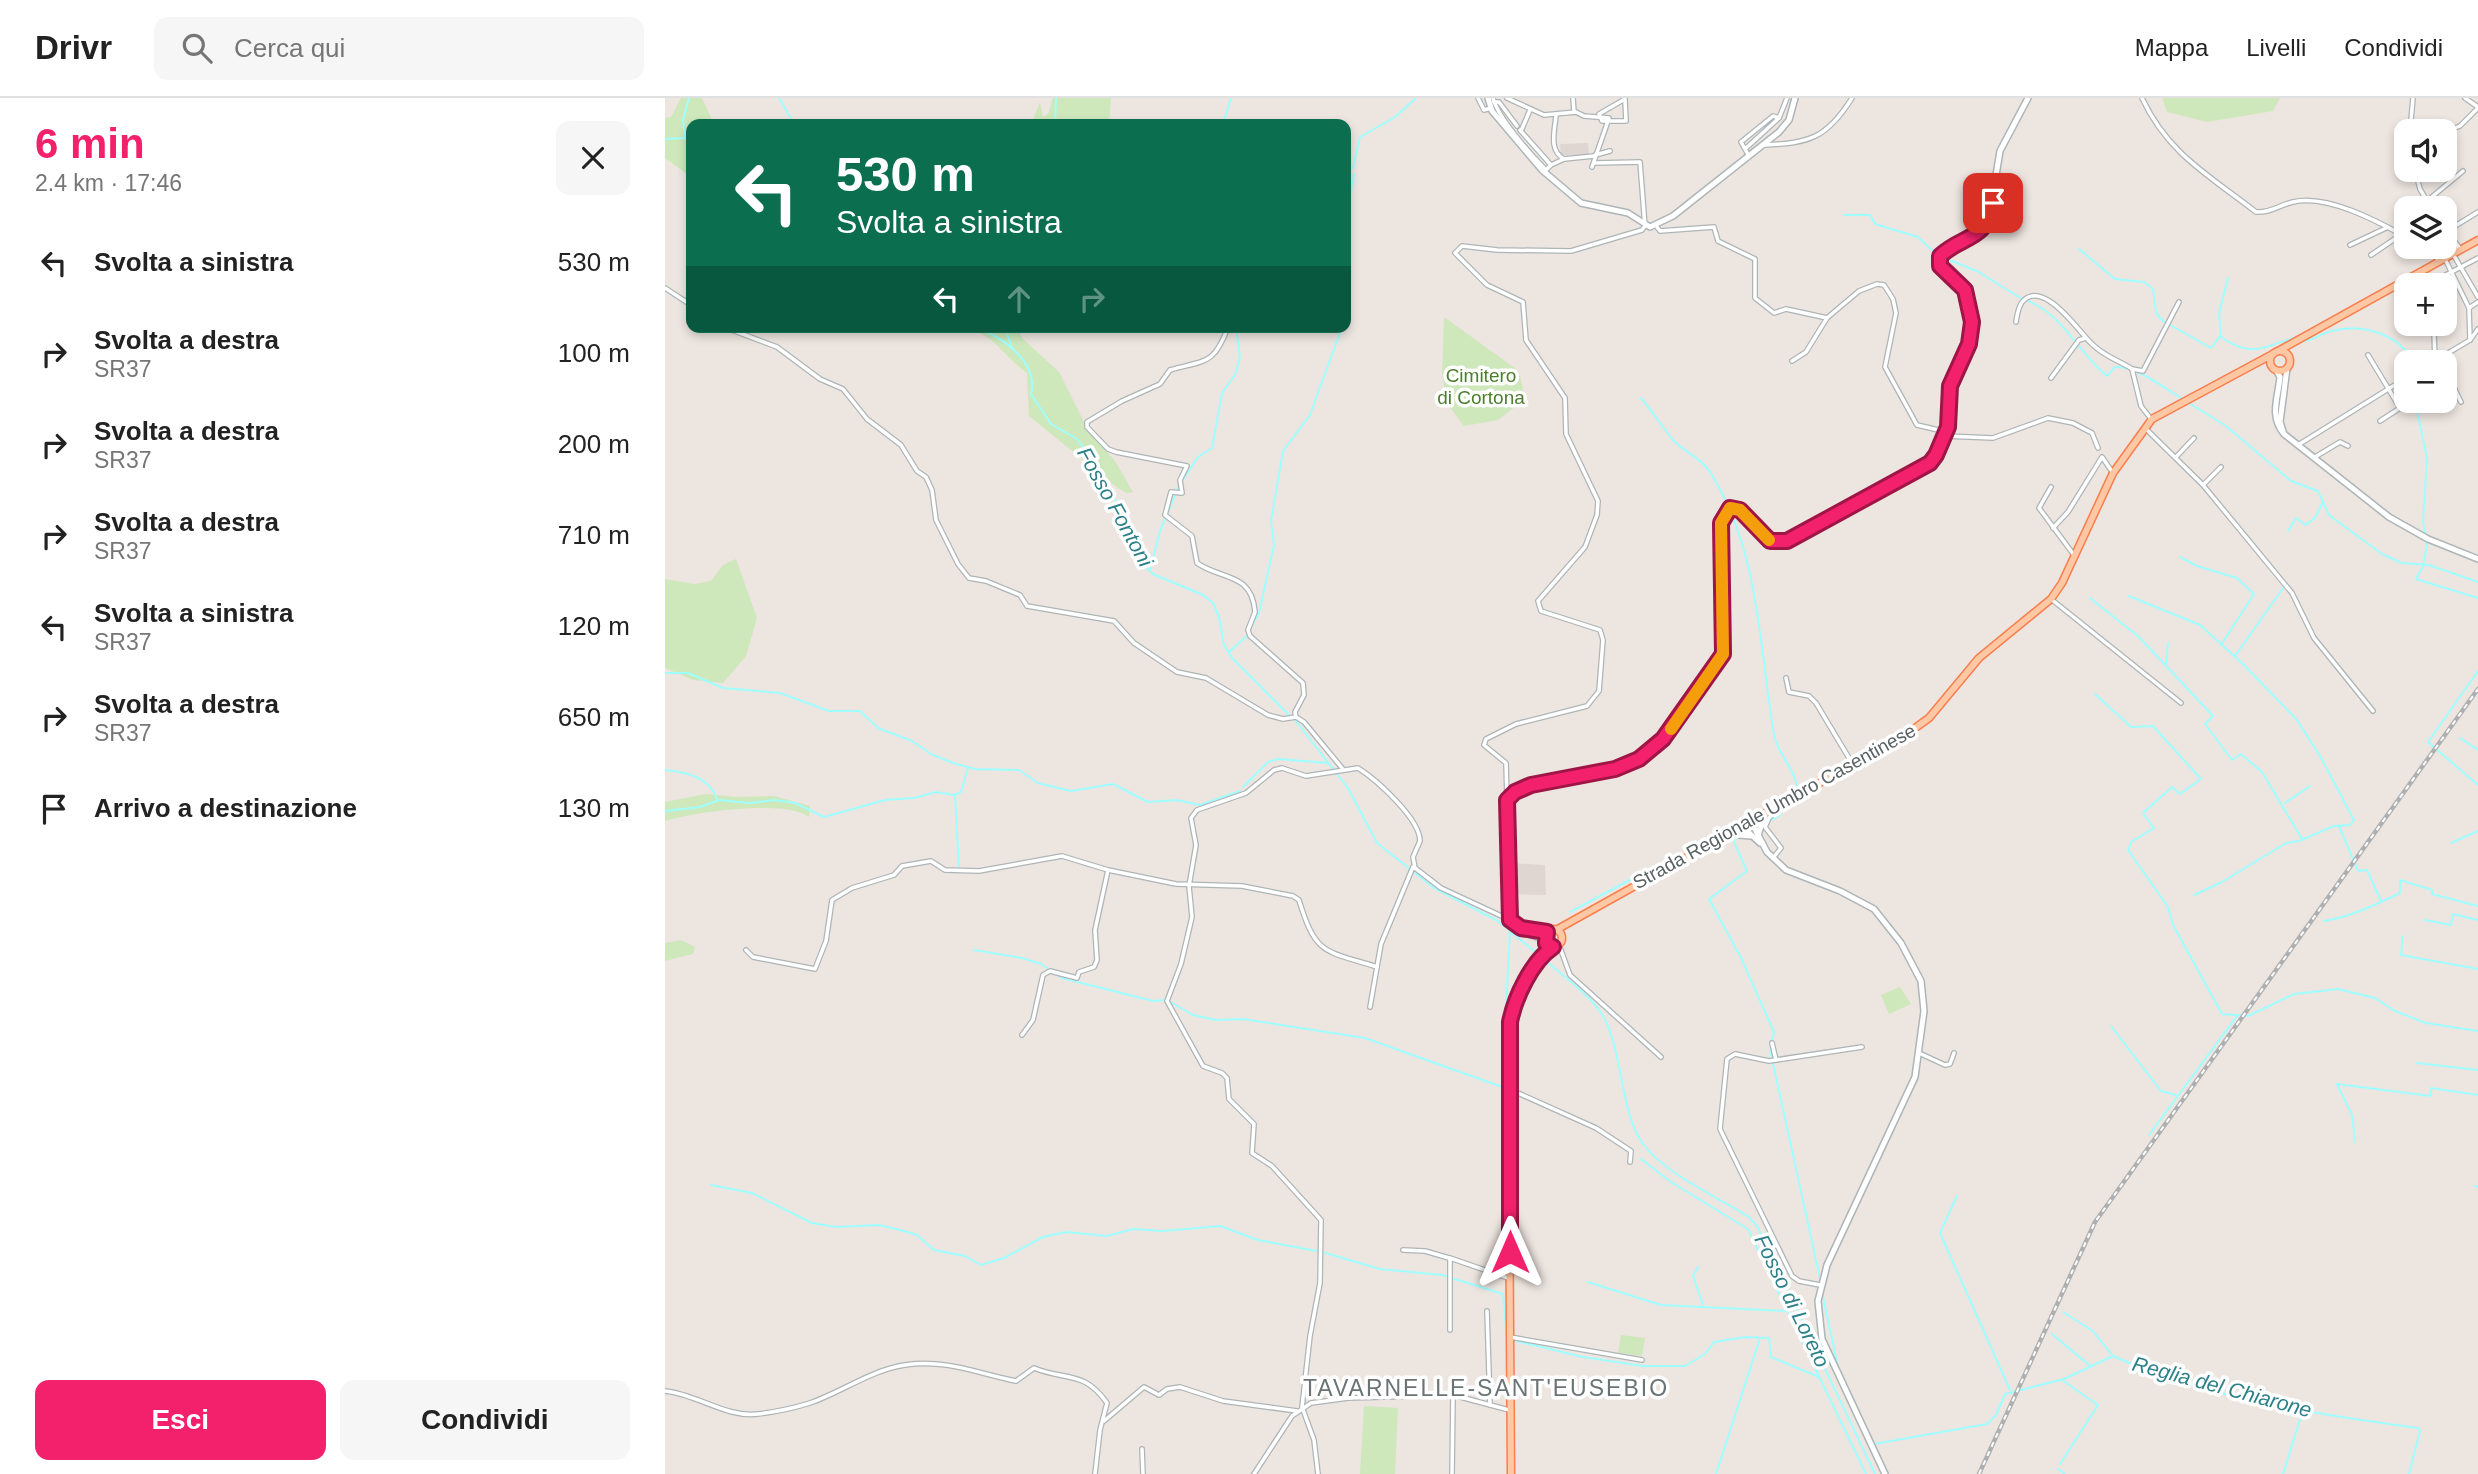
<!DOCTYPE html>
<html lang="it">
<meta charset="utf-8">
<style>
:root{--surface:#fff;--page:#f6f6f6;--text:#222;--muted:#767676;--line:#e0e0e0;--accent:#f3216c}
body{margin:0;font-family:Helvetica,sans-serif;background:var(--page);color:var(--text);height:100vh;display:flex;flex-direction:column;font-size:26px;white-space:nowrap}
*{box-sizing:border-box;margin:0}
p{font-size:23px;color:var(--muted)}
.icon{flex:none;width:38px;height:38px;fill:none;stroke:currentColor;stroke-width:2;stroke-linecap:round;stroke-linejoin:round}
.map{position:relative;flex:1;overflow:hidden}
.side{display:flex;flex-direction:column;background:var(--surface);width:665px}
.side>*{flex:none}
.banner{position:absolute;left:21px;top:21px;width:665px;height:214px;border-radius:14px;box-shadow:0 4px 10px #0003;background:#0b6e4f;color:#fff;overflow:hidden}
.fabs{position:absolute;left:1729px;top:21px;display:grid;gap:14px}
.fabs a{display:grid;place-items:center;width:63px;height:63px;border-radius:14px;background:var(--surface);box-shadow:0 4px 10px #0003;font-size:35px}
.pin{position:absolute;display:grid;place-items:center;width:60px;height:60px;color:#fff;margin:-30px;border-radius:14px;box-shadow:0 4px 10px #0006}
.me{position:absolute;width:77px;margin:-38px;rotate:0deg;stroke-linejoin:round;filter:drop-shadow(0 0 5px #0008)}
.turn{display:flex;align-items:center;gap:24px;height:147px;padding:0 35px;font-size:32px}
.turn .icon{width:91px;height:91px;stroke-width:2.5}
.turn b{display:block;font-size:49px;line-height:60px}
.lanes{display:flex;align-items:center;height:66px;padding:0 35px;background:#0003;justify-content:center;gap:35px;direction:ltr}
.lanes .off{opacity:.35}
.round{display:grid;place-items:center;flex:none;width:74px;height:74px;border-radius:14px;background:var(--page)}
.head{display:flex;align-items:center;justify-content:space-between;height:119px;padding:0 35px}
h1{font-size:42px;font-weight:700;line-height:52px;color:var(--accent)}
.button{display:flex;gap:14px;margin-top:auto;padding:14px 35px}
.button a{flex:1;height:80px;border-radius:14px;background:var(--accent);color:#fff;font-size:28px;font-weight:700;line-height:80px;text-align:center}
.button a+a{background:var(--page);color:var(--text)}
ul{padding:0;list-style:none}
li{display:flex;align-items:center;gap:21px;height:91px;padding:0 35px}
li div{flex:1}
li b{display:block;font-size:26px}
li em{font-style:normal}
header{display:flex;align-items:center;gap:42px;box-sizing:border-box;height:98px;padding:0 35px;background:var(--surface);border-bottom:2px solid var(--line)}
header strong{font-size:33px}
nav{display:flex;gap:38px;margin-inline-start:auto;font-size:24px}
.search{width:490px;height:63px;background:var(--page);display:flex;align-items:center;gap:18px;box-sizing:border-box;padding:0 24px;border-radius:14px;color:var(--muted);font-size:26px}
main{display:flex;flex:1;min-height:0}
.map>svg:first-child{display:block}
.education{fill:#dfd6d1}
.green{fill:#cee7bb}
.lines{fill:none;stroke-linecap:round;stroke-linejoin:round}
.stream{stroke:#9fffff;stroke-width:2}
.street-casing{stroke:#aeb5b7;stroke-width:6}
.secondary-casing{stroke:#adb5b7;stroke-width:8}
.primary-casing{stroke:#f97e4e;stroke-width:9}
.street{stroke:#fff;stroke-width:3.5}
.secondary{stroke:#fff;stroke-width:5}
.primary{stroke:#ffc8a4;stroke-width:6}
.rail-casing{stroke:#aeafb0;stroke-width:4.5}
.rail{stroke:#fff;stroke-width:2;stroke-dasharray:5;stroke-linecap:butt}
.route-casing{stroke:#9e1546;stroke-width:18}
.route{stroke:#f3216c;stroke-width:12}
.slow{stroke:#f59e0b;stroke-width:12}
.labels{text-anchor:middle;stroke-width:7;stroke-linejoin:round;paint-order:stroke}
.park-label{font-size:19px;fill:#4c7e2e;stroke:#fff}
.street-label{font-size:19px;fill:#596162;stroke:#fff}
.water-label{font-size:21px;font-style:italic;fill:#2c8189;stroke:#fff}
.quarter-label{font-size:23px;letter-spacing:2px;fill:#6a7474;stroke:#fff}
</style>
<header>
<strong>Drivr</strong>
<div class="search"><svg class="icon" aria-label="search" viewBox="0 0 24 24"><circle cx="10" cy="10" r="6"/><path d="M15 15l6 6"/></svg>Cerca qui</div>
<nav><a>Mappa</a><a>Livelli</a><a>Condividi</a></nav>
</header>
<main>
<section class="side">
<div class="head"><div><h1>6 min</h1><p>2.4 km · 17:46</p></div><a class="round"><svg class="icon" aria-label="close" viewBox="0 0 24 24"><path d="M6 6l12 12M18 6L6 18"/></svg></a></div>
<ul>
<li><svg class="icon" aria-label="left" viewBox="0 0 24 24"><path d="M17 20v-9H6M10 6l-5 5 5 5"/></svg><div><b>Svolta a sinistra</b></div><em>530 m</em></li>
<li><svg class="icon" aria-label="right" viewBox="0 0 24 24"><path d="M7 20v-9h11M14 6l5 5-5 5"/></svg><div><b>Svolta a destra</b><p>SR37</p></div><em>100 m</em></li>
<li><svg class="icon" aria-label="right" viewBox="0 0 24 24"><path d="M7 20v-9h11M14 6l5 5-5 5"/></svg><div><b>Svolta a destra</b><p>SR37</p></div><em>200 m</em></li>
<li><svg class="icon" aria-label="right" viewBox="0 0 24 24"><path d="M7 20v-9h11M14 6l5 5-5 5"/></svg><div><b>Svolta a destra</b><p>SR37</p></div><em>710 m</em></li>
<li><svg class="icon" aria-label="left" viewBox="0 0 24 24"><path d="M17 20v-9H6M10 6l-5 5 5 5"/></svg><div><b>Svolta a sinistra</b><p>SR37</p></div><em>120 m</em></li>
<li><svg class="icon" aria-label="right" viewBox="0 0 24 24"><path d="M7 20v-9h11M14 6l5 5-5 5"/></svg><div><b>Svolta a destra</b><p>SR37</p></div><em>650 m</em></li>
<li><svg class="icon" aria-label="arrive" viewBox="0 0 24 24"><path d="M6 21V4h12l-3 4 3 4H6"/></svg><div><b>Arrivo a destinazione</b></div><em>130 m</em></li>
</ul>
<div class="button"><a>Esci</a><a>Condividi</a></div>
</section>
<div class="map">
<svg width="1813" height="1376" viewBox="0 0 1813 1376">
<rect width="100%" height="100%" fill="#ede5e0"/>
<g class="education">
<path d="M923,45L924,57H896L895,46Z"/>
<path d="M845,765L880,767L881,797L845,796Z"/>
</g>
<g class="green">
<path d="M16,0H37L49,26H26V79L0,60V20L6,19Z"/>
<path d="M388,0H446L444,26H369V19L375,4L378,19L383,16Z"/>
<path d="M1497,0H1615L1608,13L1542,24L1502,14Z"/>
<path d="M779,219L851,271L849,273L855,278L860,301L833,322L799,328L782,305L777,276Z"/>
<path d="M299,229H352L357,240L394,274L423,332L450,363L468,394L462,395L453,390L364,318L362,275C337,257 331,237 299,229Z"/>
<path d="M71,461L92,520L81,558L58,585L28,582L0,570V481L29,486L46,483L58,467Z"/>
<path d="M41,696L70,699L109,698L145,708L144,719C121,701 29,714 0,723V704Z"/>
<path d="M16,842L30,849L28,856L0,863V845Z"/>
<path d="M1235,889L1246,906L1224,916L1216,897Z"/>
<path d="M956,1237L980,1240L977,1258L953,1255Z"/>
<path d="M699,1308L733,1310L730,1376H695Z"/>
</g>
<g class="lines">
<g class="stream">
<path d="M114,0L129,26"/>
<path d="M390,26L391,0"/>
<path d="M558,26L566,0"/>
<path d="M20,40L18,22L24,0"/>
<path d="M0,41L20,40L26,45"/>
<path d="M688,70L695,39L730,19L751,0"/>
<path d="M1179,117H1205L1210,126L1253,139L1272,157L1312,173L1357,201"/>
<path d="M681,120L689,76"/>
<path d="M1414,151L1450,181L1479,184L1488,191L1491,215L1498,223L1546,250L1555,238"/>
<path d="M681,152L686,171L681,200"/>
<path d="M1563,180L1554,215L1556,239C1588,262 1601,247 1632,239"/>
<path d="M1363,203C1398,217 1413,254 1442,278L1450,269C1470,267 1501,291 1519,302"/>
<path d="M306,229C335,235 374,264 366,296L386,326L412,341L437,376L467,435L476,464L488,476L538,497L548,505L554,519L559,547L567,560L625,618"/>
<path d="M340,229L347,250"/>
<path d="M1636,243C1647,244 1656,235 1667,233C1698,225 1733,236 1749,264"/>
<path d="M976,300C988,314 997,329 1009,343C1020,354 1037,361 1045,374C1095,453 1094,549 1109,637C1113,657 1134,675 1132,695"/>
<path d="M1750,303L1762,360L1758,424L1762,446L1758,468L1751,481L1813,500"/>
<path d="M1524,305L1561,328L1626,383L1653,393L1664,417L1717,456L1737,465L1764,467L1813,484"/>
<path d="M517,383L533,359L547,350L557,295L570,277L575,260L571,229"/>
<path d="M1623,433L1631,420L1641,427L1650,420L1658,404"/>
<path d="M1515,459L1532,468L1572,480L1589,496L1556,547"/>
<path d="M485,472L495,433L514,388"/>
<path d="M1464,498L1535,527L1578,566L1632,622L1655,658L1689,722L1685,727L1669,728L1634,743L1621,745L1557,784L1529,797"/>
<path d="M1425,500L1474,539L1548,618L1540,626L1567,662L1576,656L1597,674L1637,741"/>
<path d="M584,533L594,515L609,447L606,423L618,353L645,317L677,229"/>
<path d="M564,554L582,538"/>
<path d="M1570,558L1618,490"/>
<path d="M1501,566L1503,545"/>
<path d="M1813,573L1763,644L1813,687"/>
<path d="M0,575H23L58,590L115,595L164,613H195L213,630L247,643L266,656L288,665L310,671L354,672L373,685L406,693L448,686L483,704L512,702L535,707L575,693"/>
<path d="M1430,596L1466,629L1488,628L1536,681L1515,696L1507,689L1478,715L1489,730L1466,744L1463,752L1503,809L1508,827L1557,916L1583,918L1629,896L1673,891L1710,900L1730,913L1761,925L1813,933"/>
<path d="M630,622L683,690L712,745L769,790L833,823L875,858"/>
<path d="M1795,640L1813,652"/>
<path d="M0,672C22,674 44,679 52,701"/>
<path d="M578,689L603,664L613,661L663,665"/>
<path d="M290,698L294,770"/>
<path d="M1620,705L1645,688"/>
<path d="M0,713L35,709L54,702L85,705L109,702L130,705L159,719L220,702L249,700L271,694L289,697L296,694L303,670"/>
<path d="M1103,724L1115,717L1121,707"/>
<path d="M1674,728L1693,773L1702,772L1716,803"/>
<path d="M1073,740L1068,742L1082,773L1044,801L1076,860L1109,934L1105,952L1156,1185"/>
<path d="M1786,745L1813,733"/>
<path d="M905,814L987,770"/>
<path d="M1760,822L1786,827L1788,816L1813,822"/>
<path d="M1659,823C1685,819 1710,807 1735,795V782L1767,792V796L1813,808"/>
<path d="M1738,838L1736,857L1813,871"/>
<path d="M309,852L357,860L376,866L397,880L488,903L499,902"/>
<path d="M879,861C897,878 925,896 938,918C958,953 955,1015 978,1046C999,1075 1054,1100 1084,1119L1092,1128L1210,1376"/>
<path d="M504,903L528,917L551,922L578,921L700,940L837,989L845,833"/>
<path d="M1446,928L1496,993L1511,997"/>
<path d="M1752,965L1813,972"/>
<path d="M1484,1037L1572,918"/>
<path d="M1690,1044L1687,1017L1672,986L1765,998L1766,990L1813,997"/>
<path d="M976,1061L1006,1084L1083,1131L1201,1376"/>
<path d="M46,1087L87,1095L147,1125L171,1129L214,1127L239,1133L252,1137L269,1152L300,1158L316,1167L339,1160L378,1139L401,1134L442,1138L468,1131L498,1133L555,1128L593,1142L652,1153"/>
<path d="M1810,1088L1813,1089"/>
<path d="M1292,1098L1275,1135L1345,1292"/>
<path d="M657,1154L715,1171L777,1177L838,1196L842,1240"/>
<path d="M1033,1169L1028,1178L1038,1207"/>
<path d="M923,1184L996,1207L1122,1213"/>
<path d="M1157,1194L1173,1269L1209,1346L1322,1326L1331,1317L1340,1296L1399,1281L1448,1258C1544,1301 1650,1316 1753,1330L1755,1333L1744,1376"/>
<path d="M1398,1214L1428,1233L1447,1257"/>
<path d="M1387,1236L1424,1267"/>
<path d="M847,1242L918,1259L978,1268H1020L1040,1256L1049,1244L1081,1239L1104,1240L1106,1259L1154,1279"/>
<path d="M1395,1366L1433,1307L1397,1282"/>
<path d="M1393,1371L1400,1376"/>
<path d="M1051,1376L1095,1240"/>
<path d="M1618,1376L1637,1315"/>
</g>
<defs>
<g id="street">
<path d="M813,0L819,12L826,10"/>
<path d="M828,0C833,20 866,57 881,72L886,67"/>
<path d="M842,0L879,17L911,14L919,18L944,20L927,69"/>
<path d="M908,0L909,14"/>
<path d="M1477,0C1503,56 1545,78 1591,114C1606,115 1614,107 1628,104C1662,96 1712,123 1741,139"/>
<path d="M1800,0L1813,9"/>
<path d="M960,1L961,23H937L934,16Z"/>
<path d="M829,4H834L852,28"/>
<path d="M891,17C890,32 883,52 899,61"/>
<path d="M1114,20L1122,0"/>
<path d="M855,32L886,67L899,61L929,58"/>
<path d="M856,33L865,12"/>
<path d="M1745,33L1748,0"/>
<path d="M1780,34L1795,28L1813,10"/>
<path d="M1099,47C1145,45 1162,40 1187,0"/>
<path d="M1080,51L1114,20L1108,18L1076,44L1084,58"/>
<path d="M930,57L945,53"/>
<path d="M1750,72L1755,91L1766,110"/>
<path d="M1762,103L1798,73"/>
<path d="M992,129L995,133L1049,129L1053,143L1090,161V200L1109,215L1121,211L1162,220"/>
<path d="M1780,130L1796,152"/>
<path d="M1782,133L1813,114"/>
<path d="M1685,147L1721,130"/>
<path d="M1756,149L1776,163"/>
<path d="M1788,156L1813,199"/>
<path d="M1706,157L1737,136"/>
<path d="M1780,161L1804,210L1805,242"/>
<path d="M1768,187L1777,179L1813,160"/>
<path d="M0,190L26,207"/>
<path d="M1804,210L1813,204"/>
<path d="M1351,224C1352,218 1353,208 1358,203C1379,181 1414,234 1426,245C1438,258 1453,262 1467,271L1476,308L1486,321"/>
<path d="M59,229L112,249L155,281L178,291L202,321L236,347L252,373L261,379L267,392L271,422L293,466L304,480L321,483L355,497L362,508L449,523L469,545L512,574L541,580L603,617L618,621L631,619L639,624L677,670"/>
<path d="M563,229C549,268 539,262 505,272L495,286L457,303L422,324V329L443,351L451,354L522,368L515,382L517,395L506,394L500,417L527,438L532,465C556,482 587,474 590,514L583,532L585,538L638,585L639,597L630,614L631,619"/>
<path d="M1769,234L1770,263"/>
<path d="M1703,257L1735,310L1715,323"/>
<path d="M1127,263L1141,254L1162,220L1194,193L1212,186L1219,187L1228,201L1231,215L1220,269L1252,327L1282,334"/>
<path d="M1768,264L1805,242L1813,231"/>
<path d="M1467,271L1478,273L1514,204"/>
<path d="M1780,272L1796,304"/>
<path d="M1386,280L1414,242L1421,240"/>
<path d="M1780,296L1790,291"/>
<path d="M1762,305L1767,303"/>
<path d="M1480,330L1538,387L1627,495L1649,540L1708,613"/>
<path d="M1280,338L1328,340L1383,320L1408,325L1427,335L1433,350"/>
<path d="M1633,347L1741,280"/>
<path d="M1511,359L1529,340"/>
<path d="M1650,359L1675,344L1683,348"/>
<path d="M1538,387L1556,369"/>
<path d="M1386,389L1374,410L1409,457"/>
<path d="M1388,430L1403,414L1437,359L1448,375"/>
<path d="M1386,501L1516,605"/>
<path d="M1121,580L1124,594L1144,598L1151,605L1187,665"/>
<path d="M842,701L841,665L819,647L821,641L851,626L922,608L934,593L938,542L935,532L876,513L873,503L920,449L932,417L933,403L901,336L900,300L861,242L858,204L822,187L790,155L797,148L832,152L906,153L977,132L980,128L975,64L929,65"/>
<path d="M1108,760L1116,750L1100,729L1104,720L1116,708"/>
<path d="M894,847L905,877L996,959"/>
<path d="M81,852L88,859L150,871L161,843L167,802L187,790L229,777L237,768L266,763L280,772L314,773L397,758L443,772L511,786L577,788L628,798L634,802C651,858 659,852 712,869"/>
<path d="M705,909L716,846L748,769"/>
<path d="M357,937L368,922L378,877L385,873L412,880L414,874L429,869L432,862L430,832L443,772"/>
<path d="M1107,945L1111,962"/>
<path d="M1254,955L1280,967L1285,966L1289,955"/>
<path d="M843,995H853L931,1030L966,1053L965,1064"/>
<path d="M738,1152L760,1153L784,1160"/>
<path d="M1155,1187L1134,1183L1127,1178L1055,1031L1062,961L1070,956L1104,963L1197,949"/>
<path d="M822,1213L825,1307"/>
<path d="M785,1232V1160L843,1180"/>
<path d="M845,1239L977,1262"/>
<path d="M0,1293C32,1296 61,1320 93,1316C110,1314 129,1310 145,1305C177,1294 206,1272 240,1267C282,1261 311,1275 351,1283L369,1270C401,1283 419,1272 442,1305L435,1332L430,1376"/>
<path d="M439,1323L479,1289L494,1297L502,1291L515,1289L558,1303L632,1313"/>
<path d="M477,1351L478,1376"/>
<path d="M589,1376L627,1318L646,1305L683,1300L788,1297L844,1312"/>
<path d="M653,1376L649,1342L637,1309L645,1238L655,1185L656,1122L607,1068L587,1055L589,1026L564,1001L562,980L557,975L538,968L502,903L516,866L527,819L524,788L531,747L526,720L532,712L581,695L609,672L617,670L641,678L693,670C712,682 755,721 755,743L748,759L750,770L776,790L845,822"/>
<path d="M787,1376L788,1298"/>
</g>
<g id="secondary">
<path d="M823,0L827,13L877,72L916,105L963,115L985,129L1008,118L1114,34L1124,22L1130,0"/>
<path d="M1611,272L1615,279C1613,300 1604,318 1619,336L1724,419L1763,441L1813,461"/>
<path d="M1618,333L1615,324L1622,270"/>
<path d="M1082,725L1089,729L1102,754L1121,772L1175,793L1209,811L1236,845L1256,883L1259,913L1250,979L1162,1167L1153,1203L1157,1241L1220,1376"/>
<path d="M1082,725L1081,732L1095,745"/>
<path d="M1063,736L1085,738"/>
<path d="M1093,737L1101,714"/>
<path d="M861,831L882,834"/>
<path d="M880,842L858,834L845,822L842,702L850,694L866,687L950,671L973,661L998,641L1058,556L1056,425L1059,415L1065,410L1075,412L1105,443H1122L1265,365L1271,357L1283,329L1285,288L1304,245L1307,224L1300,192L1275,168V158L1313,136L1324,120L1335,53L1363,0"/>
</g>
<g id="primary">
<path d="M1613,253L1813,142"/>
<circle cx="1615" cy="263" r="10"/>
<circle cx="888" cy="840" r="9"/>
<path d="M891,832L1239,638L1264,620L1314,560L1386,501L1397,485L1448,375L1487,321L1608,256"/>
<path d="M846,1376L843,945L851,901L880,854L882,846"/>
</g>
</defs>
<use href="#street" class="street-casing"/>
<use href="#secondary" class="secondary-casing"/>
<use href="#primary" class="primary-casing"/>
<use href="#street" class="street"/>
<use href="#secondary" class="secondary"/>
<use href="#primary" class="primary"/>
<defs>
<path id="rail" d="M1314,1376L1430,1124L1813,591"/>
</defs>
<use href="#rail" class="rail-casing"/>
<use href="#rail" class="rail"/>
</g>
<g class="lines">
<defs>
<path id="route" d="M845,1154V924C850,899 867,863 888,849L881,845L882,834L856,830L845,822L842,702L850,694L866,687L950,671L974,661L998,641L1058,556L1056,425L1065,410L1075,412L1105,443H1122L1265,365L1271,357L1283,329L1285,288L1304,246L1307,224L1300,192L1275,168V158C1297,137 1322,143 1328,105"/>
</defs>
<use href="#route" class="route-casing"/>
<use href="#route" class="route"/>
<path class="slow" d="M1006,631L1058,556L1056,425L1065,410L1075,412L1104,442"/>
</g>
<g class="labels">
<g class="park-label">
<text x="816" y="284">Cimitero<tspan x="816" dy="22">di Cortona</tspan></text>
</g>
<g class="street-label">
<text transform="translate(1109 708) rotate(-29)" y="7">Strada Regionale Umbro Casentinese</text>
</g>
<g class="water-label">
<text transform="translate(450 409) rotate(61)" y="7">Fosso Fontoni</text>
<text transform="translate(1127 1203) rotate(64)" y="7">Fosso di Loreto</text>
<text transform="translate(1557 1289) rotate(15)" y="7">Reglia del Chiarone</text>
</g>
<g class="quarter-label">
<text x="821" y="1298">TAVARNELLE-SANT'EUSEBIO</text>
</g>
</g>
</svg>
<div class="fabs">
<a><svg class="icon" aria-label="sound" viewBox="0 0 24 24"><path d="M4 9h4l5-4v14l-5-4H4zM17 9q2 3 0 6"/></svg></a>
<a><svg class="icon" aria-label="layers" viewBox="0 0 24 24"><path d="M12 4l9 5-9 5-9-5zM3 14l9 5 9-5"/></svg></a>
<a>+</a>
<a>−</a>
</div>
<div class="pin" style="left:1328px;top:105px;background:#d93025"><svg class="icon" aria-label="arrive" viewBox="0 0 24 24"><path d="M6 21V4h12l-3 4 3 4H6"/></svg></div>
<svg class="me" style="left:845px;top:1154px" viewBox="-20 -20 40 40"><path d="M0-17L14 15 0 8-14 15z" fill="#f3216c" stroke="#fff" stroke-width="4"/></svg>
<div class="banner">
<div class="turn"><svg class="icon" aria-label="left" viewBox="0 0 24 24"><path d="M17 20v-9H6M10 6l-5 5 5 5"/></svg><div><b>530 m</b>Svolta a sinistra</div></div>
<div class="lanes"><svg class="icon" aria-label="left" viewBox="0 0 24 24"><path d="M17 20v-9H6M10 6l-5 5 5 5"/></svg><svg class="icon off" aria-label="ahead" viewBox="0 0 24 24"><path d="M12 20V5M6 11l6-6 6 6"/></svg><svg class="icon off" aria-label="right" viewBox="0 0 24 24"><path d="M7 20v-9h11M14 6l5 5-5 5"/></svg></div>
</div>
</div>
</main>
